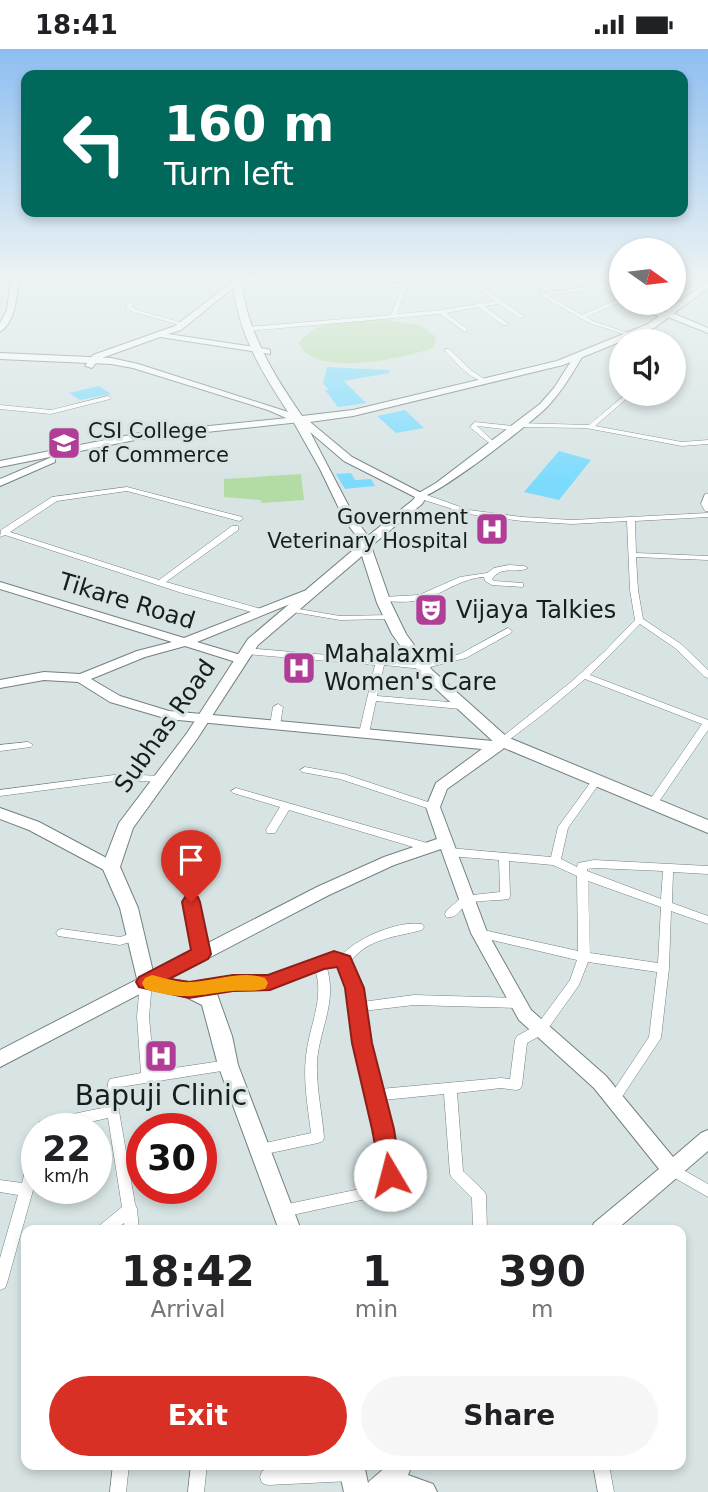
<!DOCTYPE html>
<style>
:root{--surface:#fff;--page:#f6f6f6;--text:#202124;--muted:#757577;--accent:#d93025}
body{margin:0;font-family:"DejaVu Sans",sans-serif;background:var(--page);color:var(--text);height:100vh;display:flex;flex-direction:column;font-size:26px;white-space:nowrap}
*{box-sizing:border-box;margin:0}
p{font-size:23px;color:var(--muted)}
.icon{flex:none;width:38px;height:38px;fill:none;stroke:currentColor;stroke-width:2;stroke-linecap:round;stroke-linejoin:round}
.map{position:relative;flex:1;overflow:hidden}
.sheet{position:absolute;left:21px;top:1176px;width:665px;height:245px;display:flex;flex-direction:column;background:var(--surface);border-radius:14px;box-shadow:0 4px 10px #0003}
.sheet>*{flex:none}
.banner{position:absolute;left:21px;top:21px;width:667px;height:147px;border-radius:14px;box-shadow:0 4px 10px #0003;background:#00695c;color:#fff;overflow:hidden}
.needle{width:46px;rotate:104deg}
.tools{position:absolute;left:609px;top:189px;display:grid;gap:14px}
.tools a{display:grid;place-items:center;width:77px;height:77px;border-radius:50%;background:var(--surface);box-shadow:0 4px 10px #0003;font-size:35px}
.speed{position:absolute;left:21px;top:1064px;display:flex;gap:14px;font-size:35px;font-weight:700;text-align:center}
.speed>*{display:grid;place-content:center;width:91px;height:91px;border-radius:50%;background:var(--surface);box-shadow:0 4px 10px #0003;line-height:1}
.speed small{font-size:18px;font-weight:400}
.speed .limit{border:10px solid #d22;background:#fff;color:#111}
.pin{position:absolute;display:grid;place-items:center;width:60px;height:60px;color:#fff;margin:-72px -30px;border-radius:50% 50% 50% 0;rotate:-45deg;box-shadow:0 0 7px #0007}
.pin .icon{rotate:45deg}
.me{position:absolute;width:77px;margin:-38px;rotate:352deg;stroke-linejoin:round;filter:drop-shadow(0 0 5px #0008)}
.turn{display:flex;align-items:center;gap:24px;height:147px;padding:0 28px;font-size:32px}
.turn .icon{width:91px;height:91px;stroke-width:2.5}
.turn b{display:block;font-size:49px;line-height:60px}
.eta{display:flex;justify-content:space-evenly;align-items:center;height:119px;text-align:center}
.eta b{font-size:42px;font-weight:700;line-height:49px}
.button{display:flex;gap:14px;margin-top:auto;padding:14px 28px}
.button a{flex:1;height:80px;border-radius:42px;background:var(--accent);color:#fff;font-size:28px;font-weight:700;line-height:80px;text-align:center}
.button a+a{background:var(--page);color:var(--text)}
.status{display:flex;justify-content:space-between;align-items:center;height:49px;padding:0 35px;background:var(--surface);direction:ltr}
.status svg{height:19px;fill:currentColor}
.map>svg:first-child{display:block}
.green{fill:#b2dba5}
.building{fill:#7cdbfd}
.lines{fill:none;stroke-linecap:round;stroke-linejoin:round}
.street-casing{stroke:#74807f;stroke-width:1}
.secondary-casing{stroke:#74807f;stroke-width:2}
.primary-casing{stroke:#74807f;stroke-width:2}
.street{fill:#fff;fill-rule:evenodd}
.secondary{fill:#fff;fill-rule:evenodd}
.primary{fill:#fff;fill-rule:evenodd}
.route{fill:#d93025;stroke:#8d1f18;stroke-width:2}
.slow{fill:#f59e0b}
.labels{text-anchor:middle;stroke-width:6;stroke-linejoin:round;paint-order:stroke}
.far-poi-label{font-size:21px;fill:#181d1d;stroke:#d8e4e4;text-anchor:start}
.street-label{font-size:24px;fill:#181d1d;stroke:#d8e4e4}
.poi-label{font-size:24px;fill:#181d1d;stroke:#d8e4e4;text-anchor:start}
.near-poi-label{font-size:28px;fill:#181d1d;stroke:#d8e4e4}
</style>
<div class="status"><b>18:41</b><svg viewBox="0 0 49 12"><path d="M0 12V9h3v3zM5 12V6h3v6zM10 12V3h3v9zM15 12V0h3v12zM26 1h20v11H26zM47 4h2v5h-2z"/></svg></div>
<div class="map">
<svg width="708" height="1443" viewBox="0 0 708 1443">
<rect width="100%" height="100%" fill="#d8e4e4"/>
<g class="green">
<path d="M374,269L420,276L436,288L433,299C405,309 313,330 299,294C314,271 349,272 374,269Z"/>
<path d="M301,425L304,451L262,454L260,451L224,448V430Z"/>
</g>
<g class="building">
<path d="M327,318L389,321V324L344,332L366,354L338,358L325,341H329L323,334Z"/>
<path d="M99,337L111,345L80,351L69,344Z"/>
<path d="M405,361L424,379L396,384L377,367Z"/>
<path d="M559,402L591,411L559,451L524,443Z"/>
<path d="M351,424L355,431L371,430L375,437L345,440L336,425Z"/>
</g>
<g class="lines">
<defs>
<g id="street">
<path d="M449,231H466L443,235L440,233Z"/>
<path d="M466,231H472L525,268L520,269L499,255L484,257L507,274V276H503L478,258L446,264L467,280V282L465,283L440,265L247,282L244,280L247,278L391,266L402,238L357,237V235L359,234L407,235L397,265L441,261L496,252Z"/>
<path d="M604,235L606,236V238L547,246L582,266L621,249V253L586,268L593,272L628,284V286L589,274L539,245Z"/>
<path d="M128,254H132V258L137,261L187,275L184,277L133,263L126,259Z"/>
<path d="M445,300H449L472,322L486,331V333C470,331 456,313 445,302Z"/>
<path d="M626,345H632L595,377L682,393L708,391V395L682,397L586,379L517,378L514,376L517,374L589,376Z"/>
<path d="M108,347L111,349L110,350L51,365L0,360V356L51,361Z"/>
<path d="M475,373L513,377L516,379L513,381L477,377L495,394L496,395L493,397L471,379L470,378Z"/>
<path d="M127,438L242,468L243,470L239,472L127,442L57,452L10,483L159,531L232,477H238V481L166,533L261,560V564H255L182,544L5,486L0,488L1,481L52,448Z"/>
<path d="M418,445H424L469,461L522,468L572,471L708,464V468L635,472L636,504L708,507V511L636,508L638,541L643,570L681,595L708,621V629L705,628L675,599L640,575L590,626L708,671V681L656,757H648L647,755L702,675L585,630L542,666L505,694L502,695L497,692L571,633L604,603L635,571L630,541L627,472L572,475L522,472L468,465L418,449Z"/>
<path d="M705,445H708V462H705L701,455Z"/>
<path d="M509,516L524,517L528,519C516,525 501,516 492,530L494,532L523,534V538L492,536L485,532L484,528C463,529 447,542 427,549C413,554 398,553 383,552L379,550L383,548L419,546L460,528L487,524L494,519Z"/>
<path d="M287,558L340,567L391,566L395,568L391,570L340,571L287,562Z"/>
<path d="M508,579L512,582L511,584L466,609L422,620L384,616L377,647L461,654L466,657L461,660L376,652L369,684L364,687L359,684L375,616L246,605L242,602L246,599L422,614L460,605Z"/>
<path d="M278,655L283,658L280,676L275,679L270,676L273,658Z"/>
<path d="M28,693L33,696L31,698L0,702V696Z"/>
<path d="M305,718L344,725L437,756L438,758L433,761L340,730L302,723L300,721Z"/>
<path d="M122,725L160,727L165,730L160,733L122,731L0,747V741Z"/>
<path d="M596,729L601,732L568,779L561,810L577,818L578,814L594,811L708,817V825L673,823L672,854L708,867V875L671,862L669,919L661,989L618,1054L614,1056L610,1054L608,1050L649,988L657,923L588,913L579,936L545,984L527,994L522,1036L520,1040L516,1041L501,1039L457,1044L463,1122L484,1142L486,1146L487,1181H473L472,1149L452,1129L450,1125L444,1045L383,1051C390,1081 402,1115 389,1145L283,1168L278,1167L276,1162L278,1157L283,1156L379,1136C390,1096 365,1036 356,996C352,976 353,955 348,936C345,929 342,922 340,916L334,914L326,916C338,952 320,978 317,1012C316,1038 322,1063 324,1088L323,1092L318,1094L261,1106L256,1104L254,1100L256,1096L311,1084C308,1058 303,1033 306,1007C309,977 325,950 315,920L270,938L233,939L190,946L186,944L184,941L186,938L233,929L269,928L321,909L334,906L341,907C356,889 399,871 422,875L424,878L422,881C396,888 368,889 350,913L360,938L362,953L414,946L518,949L522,951L524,954L522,957L518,959L414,956L363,962L368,994L380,1040L501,1029L510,1030L515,991L517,987L537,976L570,931L577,911L479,888L475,887L473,884L475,881L479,880L578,902L577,827L553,816L509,812L510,847L509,850C498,852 477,851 469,854C459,859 459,870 446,868L445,865L446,862L463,847L500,843L499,811L449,807L445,806L444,803L445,800L449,799L551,808L558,778L593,730ZM594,819L663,822L661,850L587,822V820ZM588,832L661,858L658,914L590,904Z"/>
<path d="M236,739L434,796L435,799L434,802L430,803L289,761L275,784H267L266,781L280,758L233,744L231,742Z"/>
<path d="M191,849L195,850L196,853L207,905L205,908L201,909L197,908L195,905L186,853L187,850Z"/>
<path d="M62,880L120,888L136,883L140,884L142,887L140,890L120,896L58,887L56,884L58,881Z"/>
<path d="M146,928L150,930L152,933L149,968L154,1022L228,1011L232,1012L234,1016L232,1020L228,1021L120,1038L119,1062L135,1155L137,1160L139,1181H125L124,1174L115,1181H98L100,1176L122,1158L108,1069L58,1080H37L39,1073L44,1071L107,1058L108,1034L110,1030L141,1024L137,968L140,933L142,930Z"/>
<path d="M37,1097V1127L7,1234L5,1239L0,1241V1209L18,1146L0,1143V1131L22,1134L30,1103L32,1099Z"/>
<path d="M671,1114L708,1135V1148L666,1124L664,1120L666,1116Z"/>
<path d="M113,1416H129L126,1443H110Z"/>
<path d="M191,1416H207L204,1443H188Z"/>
<path d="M351,1416L357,1418L359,1424L357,1430L351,1432L268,1436L262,1434L260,1428L262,1422L268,1420Z"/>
<path d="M593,1416H609L614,1443H598Z"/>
</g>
<g id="secondary">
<path d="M11,231H19C16,249 16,272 0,283V274L7,261Z"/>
<path d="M235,231L248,232L238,235L181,281L168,285L267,300L270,301V305L160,288L99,310L92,319L85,317L93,306L175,277Z"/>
<path d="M592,231H601L621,245V250Z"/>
<path d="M630,254C644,253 656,264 670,263L708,279V284L668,268L662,269Z"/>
<path d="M575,306L582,308C572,325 562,342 548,357C534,372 433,451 417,449V445L436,434L540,355L554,339Z"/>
<path d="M297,368L300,369V373L140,390L0,418V412L140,384Z"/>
<path d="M52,408L55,409V413L0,437V430Z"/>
<path d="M0,533L184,589L304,542H312V546L197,593L244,607L246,610L244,613H236L185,597L145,608L91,630L120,647L169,662L493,692L502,688L507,689L509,692L503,700L447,740L440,758L487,883L531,961L606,1027L673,1108L701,1084L708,1081V1102L616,1181H591L594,1174L659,1120L594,1039L519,971L471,884L441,800L394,816L329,846L0,1018V1001L317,838L384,808L437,790L426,758L436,734L482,700L168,670L110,653L78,633L44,631L0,639V631L44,623L80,625L137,602L172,593L0,540Z"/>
<path d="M0,759L39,773L116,814L119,818L116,822H106L29,781L0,770Z"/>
<path d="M387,1416H412L408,1426L433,1435L437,1443H362C367,1431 379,1426 387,1416Z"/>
</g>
<g id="primary">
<path d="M233,231H241C247,283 273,325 302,367L353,361L557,312L648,275L708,232V239L654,279L563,316L353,367L310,373L352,408L427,447L422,455L371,497L391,554L406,585L432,621L507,688L708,771V784L497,696L422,627L392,585L377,554L362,507L258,596L197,690L133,779L120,818L138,859L154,927L189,933L217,945L232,987L238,1016L301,1181H279L218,1016L202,956L186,948L139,938L120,859L102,818L119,774L187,684L248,590L359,496L355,485L345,472L320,420L293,372L268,361L133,319L111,315L0,310V304L111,309L138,315L288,363C261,322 236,281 233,231ZM310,383L344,412L415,448L413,451L368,487L356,471Z"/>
<path d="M338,1416H364L370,1443H344Z"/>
</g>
</defs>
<use href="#street" class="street-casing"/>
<use href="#secondary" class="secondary-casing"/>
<use href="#primary" class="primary-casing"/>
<use href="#street" class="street"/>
<use href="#secondary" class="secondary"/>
<use href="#primary" class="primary"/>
</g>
<linearGradient id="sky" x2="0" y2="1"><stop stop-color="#8dbef1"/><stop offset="0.53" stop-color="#edf3f3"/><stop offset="1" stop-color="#edf3f3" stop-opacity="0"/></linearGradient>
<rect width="708" height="433" fill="url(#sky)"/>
<path class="route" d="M191,846L198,848L200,853L211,905L208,910L169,930L189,933L233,926H268L334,902L350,907L364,939L372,994L394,1080L401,1126L397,1133L390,1136L382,1133L372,1080L352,994L345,939L337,918L324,920L270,941L233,942L189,949L139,938L136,933L139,928L191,901L182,853L185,848Z"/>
<path class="slow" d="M152,926C164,929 179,934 191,933C216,932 241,921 265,929L268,934L265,940C254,943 243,941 232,942C196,946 182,952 145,940L142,934L145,929Z"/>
<defs>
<symbol id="university-square" viewBox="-11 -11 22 22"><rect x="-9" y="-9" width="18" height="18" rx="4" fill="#b03d96" stroke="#d8e4e4"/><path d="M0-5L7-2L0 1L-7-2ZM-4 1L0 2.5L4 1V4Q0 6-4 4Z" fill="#fff"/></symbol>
<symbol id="hospital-square" viewBox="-11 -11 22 22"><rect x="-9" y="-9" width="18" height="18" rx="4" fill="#b03d96" stroke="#d8e4e4"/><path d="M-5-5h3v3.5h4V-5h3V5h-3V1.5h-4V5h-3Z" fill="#fff"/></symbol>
<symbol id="theatre-square" viewBox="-11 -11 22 22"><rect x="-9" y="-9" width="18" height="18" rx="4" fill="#b03d96" stroke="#d8e4e4"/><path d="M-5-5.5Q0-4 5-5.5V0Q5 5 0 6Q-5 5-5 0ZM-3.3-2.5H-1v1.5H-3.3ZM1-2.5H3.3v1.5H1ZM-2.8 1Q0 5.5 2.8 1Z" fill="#fff"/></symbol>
</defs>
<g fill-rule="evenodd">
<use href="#university-square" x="45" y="375" width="38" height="38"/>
<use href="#hospital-square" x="473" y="461" width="38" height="38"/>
<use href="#theatre-square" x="412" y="542" width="38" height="38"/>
<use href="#hospital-square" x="280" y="600" width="38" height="38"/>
<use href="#hospital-square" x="142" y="988" width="38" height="38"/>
</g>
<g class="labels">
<g class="far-poi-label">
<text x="88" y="389">CSI College<tspan x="88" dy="24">of Commerce</tspan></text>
<text x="468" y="475" text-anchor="end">Government<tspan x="468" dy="24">Veterinary Hospital</tspan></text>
</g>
<g class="street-label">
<text transform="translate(127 552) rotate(17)" y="8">Tikare Road</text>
<text transform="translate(165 677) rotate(-55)" y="8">Subhas Road</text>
</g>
<g class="poi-label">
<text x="456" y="569">Vijaya Talkies</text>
<text x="324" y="613">Mahalaxmi<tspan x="324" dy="28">Women's Care</tspan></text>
</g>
<g class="near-poi-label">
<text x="161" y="1056">Bapuji Clinic</text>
</g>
</g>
</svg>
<div class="tools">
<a><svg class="needle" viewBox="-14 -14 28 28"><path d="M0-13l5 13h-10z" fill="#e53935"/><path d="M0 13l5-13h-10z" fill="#757577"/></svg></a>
<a><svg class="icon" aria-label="sound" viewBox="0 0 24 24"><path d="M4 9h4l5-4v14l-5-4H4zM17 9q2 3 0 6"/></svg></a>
</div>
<div class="speed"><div>22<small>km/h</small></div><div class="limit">30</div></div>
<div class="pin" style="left:191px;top:853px;background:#d93025"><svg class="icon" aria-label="arrive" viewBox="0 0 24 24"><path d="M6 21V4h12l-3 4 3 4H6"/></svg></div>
<svg class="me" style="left:390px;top:1126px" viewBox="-20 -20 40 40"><circle r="19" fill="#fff"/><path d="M0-13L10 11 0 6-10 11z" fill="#d93025"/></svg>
<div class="banner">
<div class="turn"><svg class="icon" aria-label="left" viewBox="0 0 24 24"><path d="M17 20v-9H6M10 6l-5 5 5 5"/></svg><div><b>160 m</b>Turn left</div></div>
</div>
<section class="sheet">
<div class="eta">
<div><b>18:42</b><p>Arrival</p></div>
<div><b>1</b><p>min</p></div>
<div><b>390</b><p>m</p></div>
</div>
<div class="button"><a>Exit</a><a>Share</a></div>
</section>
</div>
